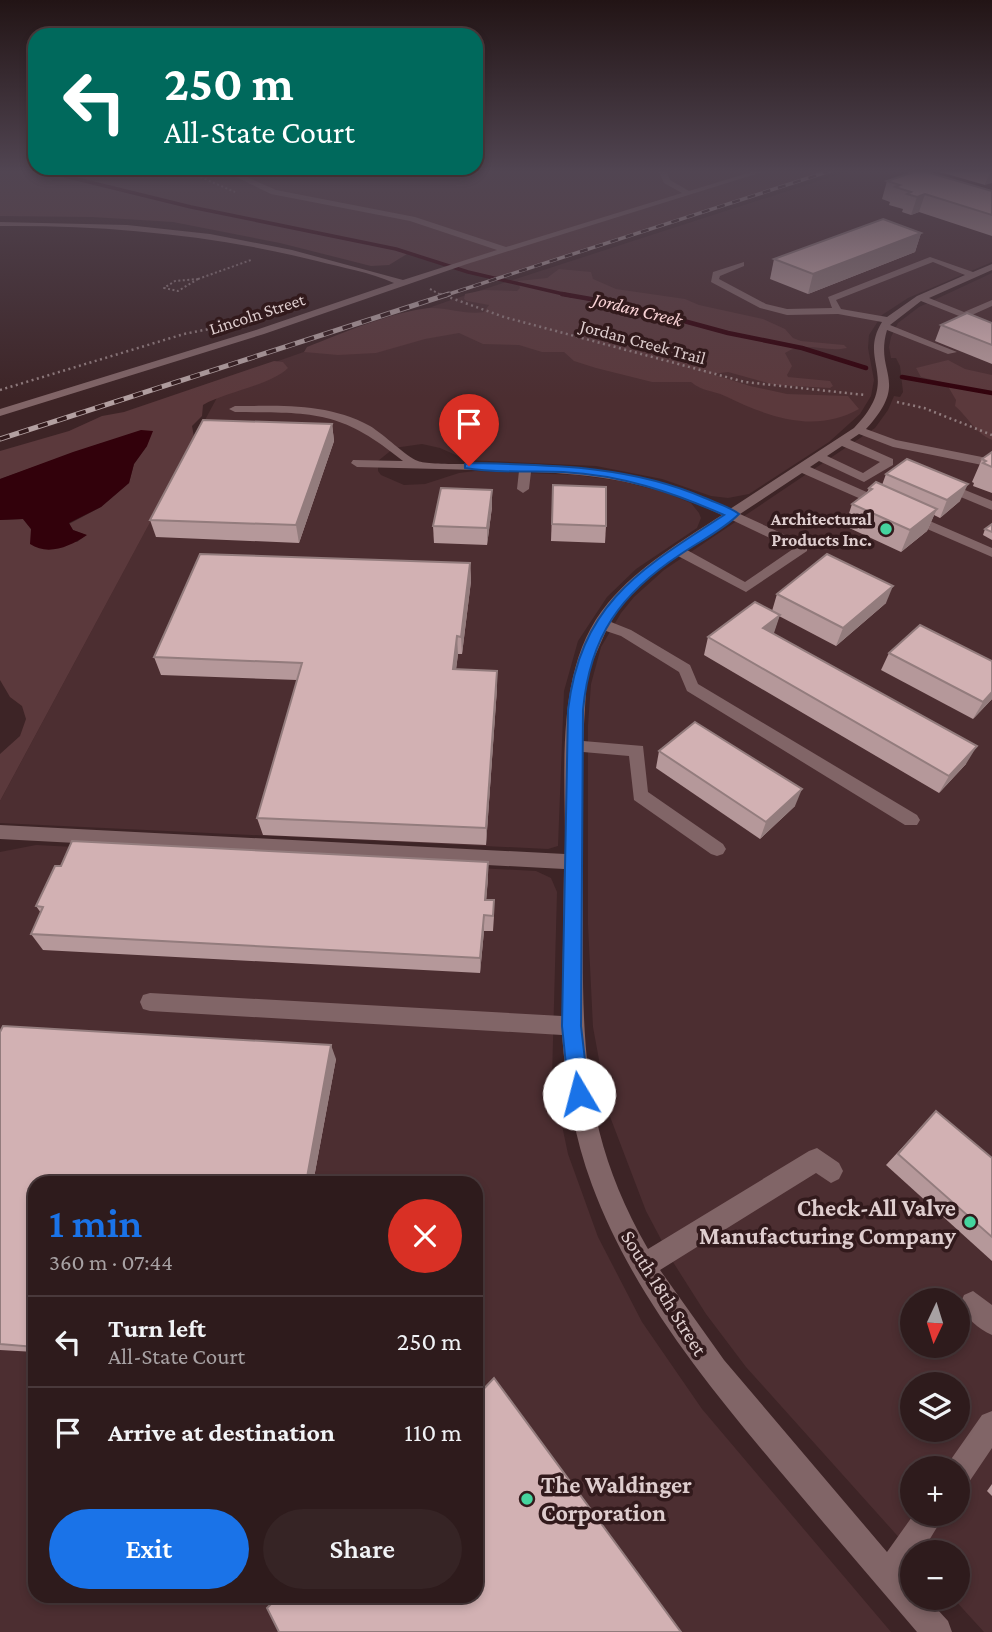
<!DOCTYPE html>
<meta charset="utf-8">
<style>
:root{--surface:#2e1b1c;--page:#362425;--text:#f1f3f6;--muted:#a7a1a3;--line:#49393b;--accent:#1a73e8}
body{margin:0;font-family:"Crimson Pro",serif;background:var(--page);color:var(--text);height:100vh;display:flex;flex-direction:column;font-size:26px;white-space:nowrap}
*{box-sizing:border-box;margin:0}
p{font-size:23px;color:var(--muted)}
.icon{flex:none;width:38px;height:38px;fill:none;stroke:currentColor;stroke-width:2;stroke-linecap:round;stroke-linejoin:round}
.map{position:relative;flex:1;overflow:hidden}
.details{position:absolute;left:28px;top:1176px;width:455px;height:427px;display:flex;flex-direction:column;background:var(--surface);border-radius:21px;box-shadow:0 4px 10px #0003,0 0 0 2px var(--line)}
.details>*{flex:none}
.hud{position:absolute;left:28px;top:28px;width:455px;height:147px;border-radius:21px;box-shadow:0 4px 10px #0003,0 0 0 2px var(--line);background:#00695c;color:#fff;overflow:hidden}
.needle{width:46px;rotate:184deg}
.buttons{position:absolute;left:900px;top:1288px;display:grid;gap:14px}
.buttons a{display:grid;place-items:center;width:70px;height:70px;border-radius:50%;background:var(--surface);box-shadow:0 4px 10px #0003,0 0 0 2px var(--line);font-size:35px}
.pin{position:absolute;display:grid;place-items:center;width:60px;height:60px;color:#fff;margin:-72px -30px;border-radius:50% 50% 50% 0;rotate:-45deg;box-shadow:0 0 7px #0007}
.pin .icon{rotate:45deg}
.me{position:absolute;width:77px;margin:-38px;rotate:352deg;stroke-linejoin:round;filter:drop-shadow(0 0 5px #0008)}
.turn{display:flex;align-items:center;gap:24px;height:147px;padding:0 21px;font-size:32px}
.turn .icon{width:91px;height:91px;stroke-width:2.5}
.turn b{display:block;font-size:49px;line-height:60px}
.round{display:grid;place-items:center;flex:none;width:74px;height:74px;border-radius:37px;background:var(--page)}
.head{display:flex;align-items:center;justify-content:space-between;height:119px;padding:0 21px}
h1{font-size:42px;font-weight:600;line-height:52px;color:var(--accent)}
.action{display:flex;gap:14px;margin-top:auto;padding:14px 21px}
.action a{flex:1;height:80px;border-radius:42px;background:var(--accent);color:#fff;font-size:28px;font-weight:600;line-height:80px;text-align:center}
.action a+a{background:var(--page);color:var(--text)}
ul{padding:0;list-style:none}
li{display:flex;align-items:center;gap:21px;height:91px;padding:0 21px;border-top:2px solid var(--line)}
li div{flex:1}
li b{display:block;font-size:26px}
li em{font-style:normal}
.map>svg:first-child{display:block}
.built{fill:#4c2e31;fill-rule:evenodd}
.green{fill:#5b393c}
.water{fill:#32010b}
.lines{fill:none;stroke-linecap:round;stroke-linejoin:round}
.stream-far1{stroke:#32010b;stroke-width:3.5}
.stream{stroke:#32010b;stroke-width:4.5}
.path-far1{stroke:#917c7e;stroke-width:2;stroke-dasharray:2 2.5;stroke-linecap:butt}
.path{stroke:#917c7e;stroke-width:2.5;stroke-dasharray:2 3.5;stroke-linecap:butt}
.minor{fill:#816567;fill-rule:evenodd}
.rail-far1-casing{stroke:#b3a0a1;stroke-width:3.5}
.rail-casing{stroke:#b3a0a1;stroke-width:5}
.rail-far1{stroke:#321a1c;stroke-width:2.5;stroke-dasharray:8;stroke-linecap:butt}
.rail{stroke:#321a1c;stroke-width:3.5;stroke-dasharray:10;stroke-linecap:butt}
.wall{fill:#b5989a}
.shaded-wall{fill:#937c7d}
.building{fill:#d2b1b3;stroke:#937c7d;stroke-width:2}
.route{fill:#1a73e8;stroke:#114b97;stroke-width:2}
.poi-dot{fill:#45d49e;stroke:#321a1c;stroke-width:2.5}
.labels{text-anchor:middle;stroke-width:7;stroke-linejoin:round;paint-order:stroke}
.far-street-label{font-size:18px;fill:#decdce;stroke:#321a1c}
.far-poi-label{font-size:18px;font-weight:bold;fill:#decdce;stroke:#321a1c;text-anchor:end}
.far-water-label{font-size:19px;font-style:italic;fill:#f9d2d5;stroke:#321a1c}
.street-label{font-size:21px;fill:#decdce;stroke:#321a1c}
.near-poi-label{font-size:24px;font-weight:bold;fill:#decdce;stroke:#321a1c;text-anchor:end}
</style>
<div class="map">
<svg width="992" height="1632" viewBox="0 0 992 1632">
<rect width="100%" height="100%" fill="#3d2426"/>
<g class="built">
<path d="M852,170H992V262L908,298L882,315L869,335L868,348L874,380L871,396L860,414L829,442L749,494L728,498L711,496L662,479L596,466L467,460L440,448L422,444L394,448L378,461V471L381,475L404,485L425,484L459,473L475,471L576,475L621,481L664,492L691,503L699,513L701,518L697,528L636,569L607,597L578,641L564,691L558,846L548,849L0,823V801L227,379L454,299Z"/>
<path d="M992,273V1632H984L953,1598H957V1552H912L746,1367L706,1314L673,1262L646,1211L609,1114L593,1027L588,925V725L591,684L601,647L621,613L634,597L664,570L875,428L888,410L894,396L900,397L903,392L900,366L896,358H891L889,347L891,337L898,323L919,307ZM912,1300H957V1346H912ZM912,1384H957V1430H912ZM912,1468H957V1514H912Z"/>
<path d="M36,845L536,871L551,878L557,892L552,1078L568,1154L598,1237L642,1322L702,1409L891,1632H0V852ZM35,1183H476V1596H35Z"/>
</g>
<g class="green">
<path d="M0,170H833L508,276L491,277L407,254L389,265L371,266L280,243L173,222L92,217L0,216Z"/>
<path d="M559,269L591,272L593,279L616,289L685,299L699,305L763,319L785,329L793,338L801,341L844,345L847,348C823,353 806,340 785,353L792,366L787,375L788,377L830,381L833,386L830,388L775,385L728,372L712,374L750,386L787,394L848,396L859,409C815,434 768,417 725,396C712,390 703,392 691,382H652L596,368L574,361L564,352H542L519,345L483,344L459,333L425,339L376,353L338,355L304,352L307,347C343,333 391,312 429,308C447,307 465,315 484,312L489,305L467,301L464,299L465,294L484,290L517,291L520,288L518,281L547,278Z"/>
<path d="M948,360L965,369L992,375V440C975,433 969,418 955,406L956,400L946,383L921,377L916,368Z"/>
<path d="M274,361L283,362L288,368C271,385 226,392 203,405L202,416L192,426L194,437L177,467L175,476L0,801V754L20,736L26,719L22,706L10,697L0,680V520L23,519L31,529L77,542L86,535L73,530L69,524L101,507L129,483L134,464L147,446L102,443L0,479V451L69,431L102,416L124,412Z"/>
</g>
<path class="water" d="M141,430L153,431L147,446L134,464L129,483L101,507L69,523L73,530L87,535C69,547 48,556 30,544L31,529L23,519L0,520V479L73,452Z"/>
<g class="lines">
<path class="stream-far1" d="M40,170L191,207L396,249L468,272L572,296"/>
<g class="stream">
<path d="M562,294L625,305L728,333L802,348L866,368"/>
<path d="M902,377L992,393"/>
</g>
<g class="path-far1">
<path d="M184,170L235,192"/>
<path d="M198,279L178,291L164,288L175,281Z"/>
<path d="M198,279L251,260"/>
<path d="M430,289L443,296"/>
</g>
<g class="path">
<path d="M440,294L504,317L745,382L865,395"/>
<path d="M0,390L184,334L214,328"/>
<path d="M897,402L924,408L992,435"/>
</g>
<g class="minor">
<path d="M222,170H231L276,190L415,217L506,247L682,193L664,183L658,170H666L670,180L689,191L758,170H769L467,264L264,334L0,416V409L256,330L394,283C370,272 343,268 317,261C213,235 108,225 0,226V222L127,225L210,234L292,250L403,280L497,250L410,221L271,194Z"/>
<path d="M930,257L973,272L992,264V270L929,298L964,312L992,300V306L972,315L992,323V329L921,301L890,325L957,352L948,354L887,330C874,374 911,380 866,429L896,440L992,459V467L893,447L859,434L850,440L893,459V465L864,482L819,461L810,467L887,501V507H879L802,473L740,514L807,545V551L746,592L678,556C652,573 626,595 611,622L631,630L690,665L698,684L917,815L920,820L917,825H905L687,691L679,672L621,636L606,631L587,674L583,741L643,746L648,792L723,844L726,849L723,854L717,856L711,854L634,800L629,756L583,752C583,810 583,867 583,924C582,1048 584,1138 648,1249L809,1151L817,1148L839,1163L843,1171L839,1179L831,1183L816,1173L660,1270L724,1360L887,1552L914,1514H945L922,1552H912V1567L906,1575L912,1581V1598H927L948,1621L952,1632H917C869,1576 821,1520 773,1463C702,1378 631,1290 592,1185C574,1137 566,1086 562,1035L150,1011L143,1009L140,1002L143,995L150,993L562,1016L564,869L0,839V825L565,854C566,772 553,668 608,603C639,566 682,541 722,515C657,484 602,474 531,472L529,489L523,493L517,489L519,471L357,467L351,463L353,460L403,461C339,409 313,413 235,412L229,409L235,406C281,406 328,403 370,426C385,435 405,456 418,461C429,466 496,463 513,464C596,466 655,474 730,509L854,428C903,378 857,362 882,322L838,314L787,315L760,308L711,282L713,272L744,262V266L720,276L719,279L766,304L787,309L832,308L828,297ZM933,262L965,275L917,296L887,317L841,309L836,300ZM842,446L880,462L863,473L827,456ZM732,520L793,549L745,582L687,550Z"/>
<path d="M943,481L992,501V510L939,488V482Z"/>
<path d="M909,512L992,548V557L904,519L903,516Z"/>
<path d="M973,1291L992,1305V1335C978,1329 966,1318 960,1304L964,1295Z"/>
<path d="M992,1411V1448L967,1485L957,1489V1468H946L947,1465L982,1415Z"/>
</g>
<defs>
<path id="rail-far1" d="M443,296L833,170"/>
<path id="rail" d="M0,439L449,294"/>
</defs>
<use href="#rail-far1" class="rail-far1-casing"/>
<use href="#rail" class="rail-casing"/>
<use href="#rail-far1" class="rail-far1"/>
<use href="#rail" class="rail"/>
</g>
<g class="wall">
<path d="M933,170H992L985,185Z"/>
<path d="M887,181L992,191V236L919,212L911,215L902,212L903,209L889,205L890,202L882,199Z"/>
<path d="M921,233L915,252L808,294L770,279L774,259Z"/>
<path d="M992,323V364L935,341L941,325Z"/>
<path d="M332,424L334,441L299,543L156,537L150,520Z"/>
<path d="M992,452V493L973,486L974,483L972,482L982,459Z"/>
<path d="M886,474L960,501L940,518L934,515L927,531L901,552L845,526L852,504L867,493L869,488L882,485Z"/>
<path d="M553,485L606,526L605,543L551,541Z"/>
<path d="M492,490V507L487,545L434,543L433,526Z"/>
<path d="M992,524V540L983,535L985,529Z"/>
<path d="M470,563L471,581L462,654H458L456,669L497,688L486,845L263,835L257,818L297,680L161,675L154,657Z"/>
<path d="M777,594L886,603L836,646L779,616L773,634L966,764L939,793L704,655L708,637L772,611Z"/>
<path d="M889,653L992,661V699L973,719L881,670Z"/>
<path d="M659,751L795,806L760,839L656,768Z"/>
<path d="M488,862V878L486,900H494V916L493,931H484L480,973L43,950L31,934L41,913L36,906Z"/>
<path d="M0,1032L336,1059L313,1183H35V1352L0,1350Z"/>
<path d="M936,1111L992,1158V1261L886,1165Z"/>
<path d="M992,1484V1496L987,1491Z"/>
</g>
<g class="shaded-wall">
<path d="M992,171V183L985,185L990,172Z"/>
<path d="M925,194L919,212L911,215L917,197Z"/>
<path d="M921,233L915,252L808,294L813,274Z"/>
<path d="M332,424L334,441L299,543L296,525Z"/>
<path d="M968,484L960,501L940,518L947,500Z"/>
<path d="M492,490V507L487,545V528Z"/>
<path d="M937,509L927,531L901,552L910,530Z"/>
<path d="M470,563L471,581L462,654L461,637Z"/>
<path d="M893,586L886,603L836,646L843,628Z"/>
<path d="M780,615L774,633L758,646L763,628Z"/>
<path d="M457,636L458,654L454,686L453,669Z"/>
<path d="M497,671V688L486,845V828Z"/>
<path d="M992,692V699L973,719L983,702Z"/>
<path d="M977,746L966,764L939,793L949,776Z"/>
<path d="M802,789L795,806L760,839L766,822Z"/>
<path d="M488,862V878L485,916V900Z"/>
<path d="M484,915V931L480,973V958Z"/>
<path d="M331,1045L336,1059L313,1183H306Z"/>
</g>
<g class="building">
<path d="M920,170L992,191V215L925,194L917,197L907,194L911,192L895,187L900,185L887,181Z"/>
<path d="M883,219L921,233L813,274L774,259Z"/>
<path d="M967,313L992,323V345L941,325Z"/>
<path d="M203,420L332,424L296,525L150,520Z"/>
<path d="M992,452V467L983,463L986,461L982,459Z"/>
<path d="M907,459L968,484L947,500L886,474Z"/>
<path d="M876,482L937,509L910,530L852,504L872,489L869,488Z"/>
<path d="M553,485L606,487V526L552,524Z"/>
<path d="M441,488L492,490L487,528L433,526Z"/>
<path d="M992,524V532L985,529Z"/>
<path d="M200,554L470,563L461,637L457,636L453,669L497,671L486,828L257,818L302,663L154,657Z"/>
<path d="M827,554L893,586L843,628L777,594Z"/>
<path d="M755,602L780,615L763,628L977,746L949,776L708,637Z"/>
<path d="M920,625L992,661V692L983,702L889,653Z"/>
<path d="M695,722L802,789L766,822L659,751Z"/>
<path d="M72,841L488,862L485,900H494L493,916L484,915L480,958L31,934L43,907L36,906L55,866H61Z"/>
<path d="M3,1026L331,1045L306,1183H35V1347L0,1344V1032Z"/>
<path d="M936,1111L992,1158V1237L898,1154Z"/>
<path d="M494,1378L681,1632H279L267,1608L279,1596H476V1397Z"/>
</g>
<linearGradient id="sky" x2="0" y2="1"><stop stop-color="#221415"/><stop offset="0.43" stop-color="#514552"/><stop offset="1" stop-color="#514552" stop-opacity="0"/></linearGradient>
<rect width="992" height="398" fill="url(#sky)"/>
<path class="route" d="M469,463C550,465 630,465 705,498C716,503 730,507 739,514C723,530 700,541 681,554C620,594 590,636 583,710L581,1026L589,1094L586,1101L579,1104L572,1101L569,1094L562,1026L568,710C581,602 641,569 724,515C672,492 621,475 563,472C531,470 497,474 465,468V464Z"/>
<g class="poi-dot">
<circle cx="886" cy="529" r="7"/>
<circle cx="970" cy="1222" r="7"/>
<circle cx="527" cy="1499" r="7"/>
</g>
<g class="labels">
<g class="far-street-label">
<text transform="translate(257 314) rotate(-18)" y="6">Lincoln Street</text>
<text transform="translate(643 342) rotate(15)" y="6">Jordan Creek Trail</text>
</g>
<g class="far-poi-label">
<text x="872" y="525">Architectural<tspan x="872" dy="21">Products Inc.</tspan></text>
</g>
<g class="far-water-label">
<text transform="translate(638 309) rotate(14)" y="7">Jordan Creek</text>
</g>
<g class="street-label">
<text transform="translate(664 1293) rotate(58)" y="7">South 18th Street</text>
</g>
<g class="near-poi-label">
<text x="956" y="1216">Check-All Valve<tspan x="956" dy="28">Manufacturing Company</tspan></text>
<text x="541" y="1493" text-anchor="start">The Waldinger<tspan x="541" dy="28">Corporation</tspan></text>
</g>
</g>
</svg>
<div class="buttons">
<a><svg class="needle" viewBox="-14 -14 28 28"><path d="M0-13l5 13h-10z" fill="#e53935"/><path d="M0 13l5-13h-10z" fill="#a7a1a3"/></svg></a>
<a><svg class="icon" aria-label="layers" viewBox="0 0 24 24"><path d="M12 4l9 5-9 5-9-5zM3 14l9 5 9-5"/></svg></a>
<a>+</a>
<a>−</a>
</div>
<div class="pin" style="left:469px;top:466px;background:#d93025"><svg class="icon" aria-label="arrive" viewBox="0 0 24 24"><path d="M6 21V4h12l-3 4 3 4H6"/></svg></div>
<svg class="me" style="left:579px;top:1094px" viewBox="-20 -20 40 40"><circle r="19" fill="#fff"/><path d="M0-13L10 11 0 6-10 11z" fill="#1a73e8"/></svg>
<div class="hud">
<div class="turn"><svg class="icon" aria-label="left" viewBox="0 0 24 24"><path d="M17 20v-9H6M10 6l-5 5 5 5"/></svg><div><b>250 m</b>All-State Court</div></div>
</div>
<section class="details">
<div class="head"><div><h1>1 min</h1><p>360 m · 07:44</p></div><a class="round" style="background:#d93025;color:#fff"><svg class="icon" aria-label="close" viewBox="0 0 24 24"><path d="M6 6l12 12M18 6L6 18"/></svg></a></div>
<ul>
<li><svg class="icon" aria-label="left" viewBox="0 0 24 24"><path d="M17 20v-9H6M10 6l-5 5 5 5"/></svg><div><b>Turn left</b><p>All-State Court</p></div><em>250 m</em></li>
<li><svg class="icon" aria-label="arrive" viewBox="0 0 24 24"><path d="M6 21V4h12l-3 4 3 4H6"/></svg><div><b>Arrive at destination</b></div><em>110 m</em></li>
</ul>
<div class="action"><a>Exit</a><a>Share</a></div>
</section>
</div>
